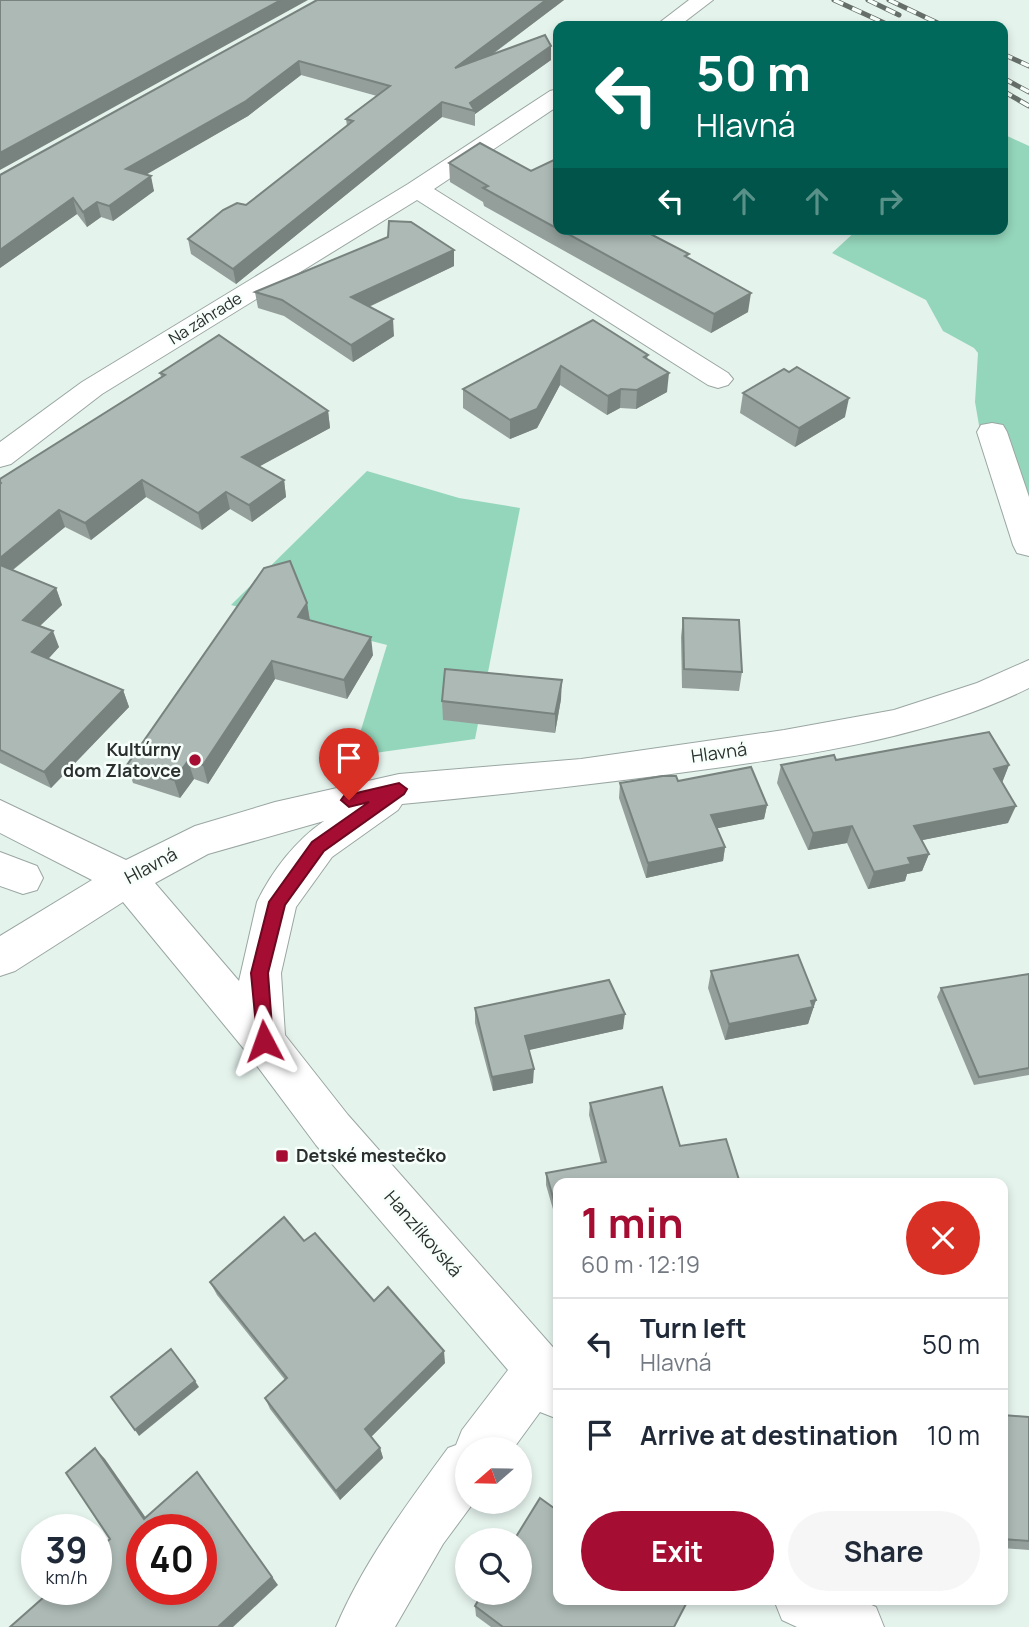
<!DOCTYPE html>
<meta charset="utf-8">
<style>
:root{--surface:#fff;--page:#f6f6f7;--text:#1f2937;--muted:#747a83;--line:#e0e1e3;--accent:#a60d32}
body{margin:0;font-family:Manrope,sans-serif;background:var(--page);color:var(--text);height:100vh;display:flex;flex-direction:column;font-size:26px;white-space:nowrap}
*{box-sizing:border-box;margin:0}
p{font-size:23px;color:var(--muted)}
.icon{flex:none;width:38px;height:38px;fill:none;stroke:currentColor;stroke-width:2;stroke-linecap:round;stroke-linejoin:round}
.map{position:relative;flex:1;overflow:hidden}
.panel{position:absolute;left:553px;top:1178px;width:455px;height:427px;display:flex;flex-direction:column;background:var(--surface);border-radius:14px;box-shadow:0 4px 10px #0003}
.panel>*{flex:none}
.banner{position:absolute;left:553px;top:21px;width:455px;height:214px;border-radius:14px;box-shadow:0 4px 10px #0003;background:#00695c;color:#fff;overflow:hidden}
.needle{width:46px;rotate:250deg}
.controls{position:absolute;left:455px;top:1437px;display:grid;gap:14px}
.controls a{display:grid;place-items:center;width:77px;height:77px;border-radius:50%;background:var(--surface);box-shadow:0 4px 10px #0003;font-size:35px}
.speed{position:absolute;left:21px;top:1514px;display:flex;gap:14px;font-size:35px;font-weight:700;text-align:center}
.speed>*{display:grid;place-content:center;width:91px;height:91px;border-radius:50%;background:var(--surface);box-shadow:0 4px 10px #0003;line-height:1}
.speed small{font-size:18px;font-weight:400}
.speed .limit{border:10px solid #d22;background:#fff;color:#111}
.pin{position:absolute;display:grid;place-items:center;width:60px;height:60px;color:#fff;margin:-72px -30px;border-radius:50% 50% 50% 0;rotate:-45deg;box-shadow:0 0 7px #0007}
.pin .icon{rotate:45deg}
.me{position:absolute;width:77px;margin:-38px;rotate:356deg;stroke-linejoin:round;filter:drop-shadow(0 0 5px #0008)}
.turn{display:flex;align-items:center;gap:24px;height:147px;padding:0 28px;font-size:32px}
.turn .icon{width:91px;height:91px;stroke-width:2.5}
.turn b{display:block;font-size:49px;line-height:60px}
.lanes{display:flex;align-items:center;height:66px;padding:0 28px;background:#0003;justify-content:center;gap:35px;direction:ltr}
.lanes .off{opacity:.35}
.round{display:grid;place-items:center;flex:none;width:74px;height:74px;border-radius:37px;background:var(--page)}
.overview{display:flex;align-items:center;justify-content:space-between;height:119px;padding:0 28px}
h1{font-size:42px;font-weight:700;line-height:52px;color:var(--accent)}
.cta{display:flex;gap:14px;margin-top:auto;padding:14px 28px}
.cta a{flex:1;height:80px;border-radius:42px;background:var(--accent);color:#fff;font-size:28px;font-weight:700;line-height:80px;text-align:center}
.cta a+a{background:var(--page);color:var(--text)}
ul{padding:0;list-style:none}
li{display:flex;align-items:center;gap:21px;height:91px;padding:0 28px;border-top:2px solid var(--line)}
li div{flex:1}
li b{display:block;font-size:26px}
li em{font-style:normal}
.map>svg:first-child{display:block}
.green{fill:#94d6bb}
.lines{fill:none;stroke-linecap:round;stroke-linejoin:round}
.minor-casing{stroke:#99a6a1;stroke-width:2}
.minor{fill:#fff;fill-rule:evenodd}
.rail-casing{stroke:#666e6a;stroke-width:5}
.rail{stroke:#f7fffb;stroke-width:3.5;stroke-dasharray:10;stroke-linecap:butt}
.wall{fill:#949f9b}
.shaded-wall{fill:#78827e}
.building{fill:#acb9b4;stroke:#78827e;stroke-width:2;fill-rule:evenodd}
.route{fill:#a60d32;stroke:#6c0820;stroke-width:2}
.poi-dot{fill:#a60d32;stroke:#f7fffb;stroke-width:2.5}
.labels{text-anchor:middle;stroke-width:5;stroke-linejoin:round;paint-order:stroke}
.far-street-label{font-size:16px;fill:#2b302e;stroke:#f7fffb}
.poi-label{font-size:18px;font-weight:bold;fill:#2b302e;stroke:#f7fffb;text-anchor:end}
.street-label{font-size:18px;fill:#2b302e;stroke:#f7fffb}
</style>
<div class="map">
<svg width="1029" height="1627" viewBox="0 0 1029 1627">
<rect width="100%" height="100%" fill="#e5f3ed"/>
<g class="green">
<path d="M1003,134L1029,146V505L980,431L975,402L978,353L974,348L943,331L926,300L832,253L858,229H1003Z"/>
<path d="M367,471L459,498L520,508L475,739L353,756L387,645L231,605Z"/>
</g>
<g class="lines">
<defs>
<g id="minor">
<path d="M689,0H713L679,26H655Z"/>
<path d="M558,89V106L434,189L728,373L733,379L728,385L718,388L708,385L417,200L102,394L11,464L0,467V442L82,382L408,184L550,91Z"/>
<path d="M992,423L1003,425L1007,432L1029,497V556L1017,553L1013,545L977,432L981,425Z"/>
<path d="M1029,660V688C934,735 826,752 723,767C616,782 509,794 402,804L398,810L332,857L296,907L281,973L285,1035L348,1115L558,1353V1419L540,1412L513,1449H467V1502H474L443,1544L395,1627H336C363,1563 407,1504 448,1448L456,1445L462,1430L508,1370L316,1145L249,1055L123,902L15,971L0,976V936L92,880L0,833V800L126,860L195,826L275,802L399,774L581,759L784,730L894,710L977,683ZM324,821C296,840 272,871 257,902L239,981L155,883L208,854Z"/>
<path d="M0,852L37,866L43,878L37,890L23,894L0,886Z"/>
<path d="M774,1600H860L876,1607L884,1627H797L782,1620Z"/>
</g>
</defs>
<use href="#minor" class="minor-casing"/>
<use href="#minor" class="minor"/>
<defs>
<g id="rail">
<path d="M834,0L891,26"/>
<path d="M868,0L899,15"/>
<path d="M889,0L944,26"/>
<path d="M1003,54L1029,66"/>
<path d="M1003,78L1029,92"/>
<path d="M1003,91L1029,106"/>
</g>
</defs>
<use href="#rail" class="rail-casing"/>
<use href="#rail" class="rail"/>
</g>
<g class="wall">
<path d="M317,0H564L493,54L551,46V60L475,114V126L442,117L236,284L191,254L188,239L246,205L347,126L346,119L377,96L301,75L248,116L146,174L154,191L113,221L101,217L87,227L77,214L0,268V175Z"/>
<path d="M558,158V229H641L688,258L748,312L711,333L484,206L483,202L450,182L449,163L531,171Z"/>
<path d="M454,266L369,307L394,336L353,362L284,316L258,308L255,292Z"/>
<path d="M593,320L648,355L647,359L667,392L636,409L620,408L607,415L560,385L537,428L510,439L463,408V389Z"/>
<path d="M160,373L328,411L330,428L259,466L284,480L286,497L252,522L230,509L202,530L146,497L91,540L65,527L13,570L56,588L62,605L40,626L59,647L48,659L123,690L129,707L51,788L0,763V479L161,377Z"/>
<path d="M743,393L845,417L795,447L740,413Z"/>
<path d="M307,603L310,620L373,655L347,699L275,679L208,784L194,779L180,798L133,783L127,765Z"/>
<path d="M683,618L742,672L739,691L682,688L681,637Z"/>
<path d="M561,699L555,733L443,720L442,701Z"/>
<path d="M836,760L1009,765L1002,782L1008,823L922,840L929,854L922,871L907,874L905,881L868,889L847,843L808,850L777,783L781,765Z"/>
<path d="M678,781L767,805L764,819L717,828L725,847L723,861L646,878L619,798L620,783Z"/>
<path d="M711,971L816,1000L808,1024L725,1040L708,988Z"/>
<path d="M1029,974V1075L974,1085L937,997L941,988Z"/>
<path d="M475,1008L623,1029L528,1050L533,1083L493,1091L475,1023Z"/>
<path d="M590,1103L680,1146L558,1183V1222L557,1223L546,1185V1173L601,1163L589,1115Z"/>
<path d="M304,1241L445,1363L371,1437L380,1448L383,1458L340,1500L270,1409L265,1398L285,1380L217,1295L210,1282Z"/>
<path d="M1003,1415L1029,1417V1550L1003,1548Z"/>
<path d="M475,1606L674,1627H491L476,1616Z"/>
</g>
<g class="shaded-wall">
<path d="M281,0H308L0,170V153Z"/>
<path d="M546,0H564L455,82V68Z"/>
<path d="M551,46V60L475,114V111L470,103Z"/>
<path d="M299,61L301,75L248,116L130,184L126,169Z"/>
<path d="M442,102V117L236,284L233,269Z"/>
<path d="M151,176L154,191L113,221L109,206Z"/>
<path d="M73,198L77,214L0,268V250Z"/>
<path d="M97,202L101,217L87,227L83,212Z"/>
<path d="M454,250V266L353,314L351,297Z"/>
<path d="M751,293L748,312L711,333L714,314Z"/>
<path d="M393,319L394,336L353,362L351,345Z"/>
<path d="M561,366L560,385L537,428L510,439V420Z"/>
<path d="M669,373L667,392L636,409L637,390Z"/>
<path d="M621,389L620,408L607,415L608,396Z"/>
<path d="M849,398L845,417L795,447L799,428Z"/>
<path d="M328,411L330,428L246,474L242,457Z"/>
<path d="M142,480L146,497L91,540L85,523Z"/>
<path d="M284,480L286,497L252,522L249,505Z"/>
<path d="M226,492L230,509L202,530L198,513Z"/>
<path d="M59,510L65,527L1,579L0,576V558Z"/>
<path d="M56,588L62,605L29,636L23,620Z"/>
<path d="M307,603L310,622L298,617Z"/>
<path d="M53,631L59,647L39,669L32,652Z"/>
<path d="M371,637L373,655L347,699L344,680Z"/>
<path d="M272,661L275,679L208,784L203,765Z"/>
<path d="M562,680L561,699L555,733V714Z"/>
<path d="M123,690L129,707L51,788L44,772Z"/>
<path d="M188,761L194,779L180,798L174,780Z"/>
<path d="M1009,765L1002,783L994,769Z"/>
<path d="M767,805L764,819L709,830L711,815Z"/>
<path d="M1016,806L1008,823L908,843L914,826Z"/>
<path d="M852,826L847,843L808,850L813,833Z"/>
<path d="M725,847L723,861L646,878L648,863Z"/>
<path d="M929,854L922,871L907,874L905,881L868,889L874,872L908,858Z"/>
<path d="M816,1000L808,1024L725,1040L729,1024Z"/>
<path d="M625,1014L623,1029L525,1051V1036Z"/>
<path d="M534,1069L533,1083L493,1091L492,1077Z"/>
<path d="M444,1351L445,1363L368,1440L365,1429Z"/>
<path d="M195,1381L199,1387L139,1436L135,1430Z"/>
<path d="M95,1448L105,1459L153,1528L144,1519Z"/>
<path d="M380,1448L383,1458L340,1500L336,1491Z"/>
<path d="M197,1472L278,1585L233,1627H218Z"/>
</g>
<g class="building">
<path d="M0,0H281L0,153Z"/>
<path d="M317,0H546L455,68L545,35L551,46L470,103L475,111L442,102L233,269L188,239L223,210L237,203L246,205L353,121L346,119L390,86L299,61L246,101L126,169L151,176L109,206L97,202L83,212L73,198L0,250V175Z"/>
<path d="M480,143L531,171L558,158V229L483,188L488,186L449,163Z"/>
<path d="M389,221L411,222L454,250L351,297L393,319L351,345L282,300L255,292L388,237Z"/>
<path d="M559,229H641L689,254L685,256L751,293L714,314Z"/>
<path d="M593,320L648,355L644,357L669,373L637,390L621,389L608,396L561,366L537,409L510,420L463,389Z"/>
<path d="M219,335L328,411L242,457L284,480L249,505L226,492L198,513L142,480L85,523L59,510L0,558V484L1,483L0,482V479L165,375L160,373Z"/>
<path d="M797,367L849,398L799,428L743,393L784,369L789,372Z"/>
<path d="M290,561L307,603L298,617L371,637L344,680L272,661L203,765L188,761L174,780L127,765L264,568Z"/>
<path d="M0,565L56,588L23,620L53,631L32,652L123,690L44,772L0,750Z"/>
<path d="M683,618L739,620L742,672L684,669Z"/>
<path d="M445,669L562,680L555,714L442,701Z"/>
<path d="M989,732L1009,765L994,769L1016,806L914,826L929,854L908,858L911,864L874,872L852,826L813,833L781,765L834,755L836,760Z"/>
<path d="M751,767L767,805L711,815L725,847L648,863L620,783L663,776H676L678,781Z"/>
<path d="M798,955L816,1000L811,1001L813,1007L729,1024L711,971Z"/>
<path d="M1029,974V1068L979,1077L941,988Z"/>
<path d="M609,980L625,1014L525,1036L534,1069L492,1077L475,1008Z"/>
<path d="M662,1087L680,1146L726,1139L740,1183H558L557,1211L546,1173L606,1162L590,1103Z"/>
<path d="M284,1217L304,1241L315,1233L374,1301L388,1287L444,1351L365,1429L380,1448L336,1491L265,1398L287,1378L210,1282Z"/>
<path d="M171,1349L195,1381L135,1430L111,1397Z"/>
<path d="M1003,1415L1029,1417V1541L1003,1539Z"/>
<path d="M95,1448L144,1519L197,1472L272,1577L218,1627H10L53,1589H96V1551L110,1539L66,1473ZM142,1530H201V1589H142Z"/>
<path d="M540,1498L558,1511V1600H684L687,1602L674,1627H503L475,1606L483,1592H520V1540H514Z"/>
</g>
<path class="route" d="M399,783L407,789L404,794L324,851L285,905L268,973L273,1041L270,1047H258L251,973L269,902L312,842L369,802L349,807L341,800L344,796Z"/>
<g class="poi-dot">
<circle cx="195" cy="760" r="7"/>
<rect x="275" y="1149" width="14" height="14" rx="3.5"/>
</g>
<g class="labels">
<g class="far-street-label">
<text transform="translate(205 318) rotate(-32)" y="6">Na záhrade</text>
</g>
<g class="poi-label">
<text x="181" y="756">Kultúrny<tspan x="181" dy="21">dom Zlatovce</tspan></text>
<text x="296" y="1162" text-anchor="start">Detské mestečko</text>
</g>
<g class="street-label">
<text transform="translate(719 753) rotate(-8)" y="6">Hlavná</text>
<text transform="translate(151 866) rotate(-28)" y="6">Hlavná</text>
<text transform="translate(423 1234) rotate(49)" y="6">Hanzlíkovská</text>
</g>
</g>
</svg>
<div class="controls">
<a><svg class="needle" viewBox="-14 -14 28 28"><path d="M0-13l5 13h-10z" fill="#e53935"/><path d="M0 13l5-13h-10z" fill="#747a83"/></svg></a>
<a><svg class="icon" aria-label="search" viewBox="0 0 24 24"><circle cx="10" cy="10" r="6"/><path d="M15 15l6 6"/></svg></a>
</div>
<div class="speed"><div>39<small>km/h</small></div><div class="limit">40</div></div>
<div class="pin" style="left:349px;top:800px;background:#d93025"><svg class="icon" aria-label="arrive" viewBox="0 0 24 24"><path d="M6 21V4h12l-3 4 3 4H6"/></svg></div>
<svg class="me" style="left:264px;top:1041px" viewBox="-20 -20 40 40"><path d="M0-17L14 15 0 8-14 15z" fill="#a60d32" stroke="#fff" stroke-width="4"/></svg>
<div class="banner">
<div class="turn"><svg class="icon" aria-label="left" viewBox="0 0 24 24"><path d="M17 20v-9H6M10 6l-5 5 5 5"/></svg><div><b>50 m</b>Hlavná</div></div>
<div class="lanes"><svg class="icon" aria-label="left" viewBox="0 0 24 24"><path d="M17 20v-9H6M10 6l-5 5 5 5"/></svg><svg class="icon off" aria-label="ahead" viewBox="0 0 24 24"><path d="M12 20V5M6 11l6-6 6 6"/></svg><svg class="icon off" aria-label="ahead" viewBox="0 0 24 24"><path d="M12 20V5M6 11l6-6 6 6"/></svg><svg class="icon off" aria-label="right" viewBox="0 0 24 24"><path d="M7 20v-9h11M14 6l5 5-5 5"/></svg></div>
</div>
<section class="panel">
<div class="overview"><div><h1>1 min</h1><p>60 m · 12:19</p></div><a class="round" style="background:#d93025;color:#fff"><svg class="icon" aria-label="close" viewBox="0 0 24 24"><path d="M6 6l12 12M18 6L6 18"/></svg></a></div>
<ul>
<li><svg class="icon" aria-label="left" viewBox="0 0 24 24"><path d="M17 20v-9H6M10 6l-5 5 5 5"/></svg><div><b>Turn left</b><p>Hlavná</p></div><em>50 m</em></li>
<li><svg class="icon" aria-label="arrive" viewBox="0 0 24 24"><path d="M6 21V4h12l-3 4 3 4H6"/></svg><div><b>Arrive at destination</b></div><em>10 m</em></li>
</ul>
<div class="cta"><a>Exit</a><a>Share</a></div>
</section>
</div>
